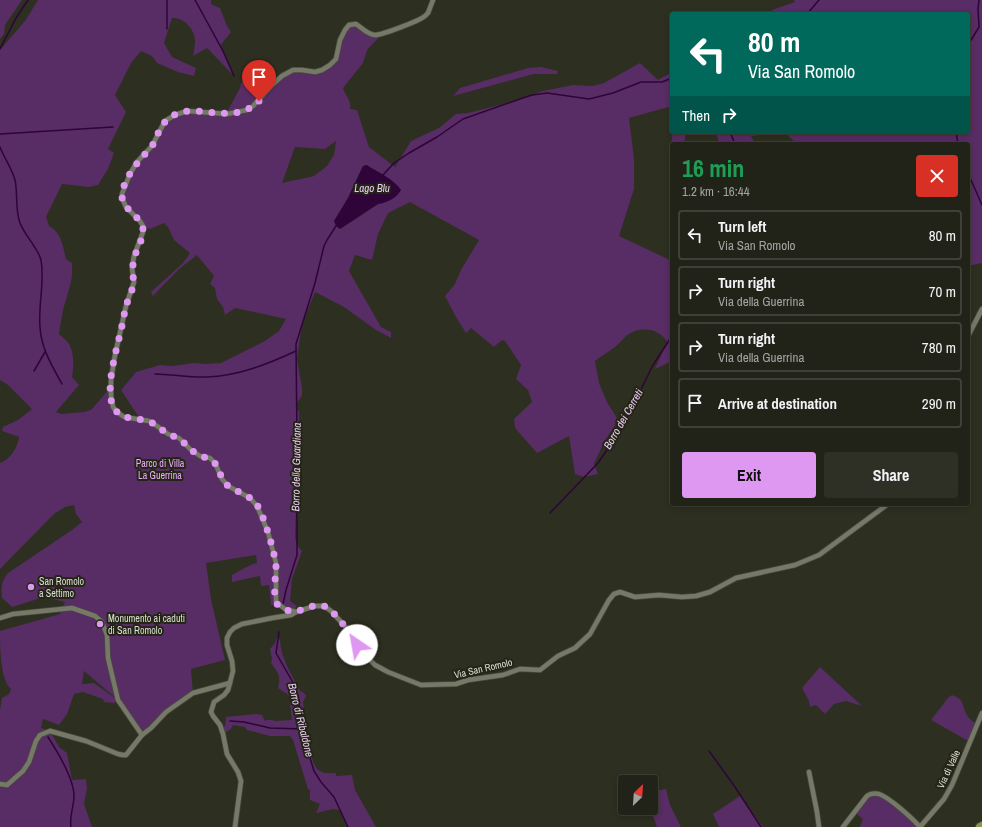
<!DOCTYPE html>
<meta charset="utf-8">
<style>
:root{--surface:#222318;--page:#2e2f25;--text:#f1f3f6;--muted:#a2a4a2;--line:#3f4037;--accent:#de98f2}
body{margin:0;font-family:"Archivo Narrow",sans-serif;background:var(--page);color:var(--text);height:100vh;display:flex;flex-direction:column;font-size:15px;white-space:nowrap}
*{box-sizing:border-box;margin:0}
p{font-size:13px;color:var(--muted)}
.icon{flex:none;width:22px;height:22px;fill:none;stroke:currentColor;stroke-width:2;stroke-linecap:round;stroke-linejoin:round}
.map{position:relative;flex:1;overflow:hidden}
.details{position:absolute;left:670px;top:142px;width:300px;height:364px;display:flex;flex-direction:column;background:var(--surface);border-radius:4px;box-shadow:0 2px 6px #0003,0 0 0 1px var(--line)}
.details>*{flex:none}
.hud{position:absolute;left:670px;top:12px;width:300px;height:122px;border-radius:4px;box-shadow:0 2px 6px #0003,0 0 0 1px var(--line);background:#00695c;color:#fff;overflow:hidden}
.needle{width:26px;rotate:25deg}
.buttons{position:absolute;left:618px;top:775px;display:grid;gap:8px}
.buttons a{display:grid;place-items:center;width:40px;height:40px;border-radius:4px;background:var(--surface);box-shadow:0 2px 6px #0003,0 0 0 1px var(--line);font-size:20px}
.pin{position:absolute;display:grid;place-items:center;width:34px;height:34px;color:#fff;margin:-41px -17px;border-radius:50% 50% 50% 0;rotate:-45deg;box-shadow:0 0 4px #0007}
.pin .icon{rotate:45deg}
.me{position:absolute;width:44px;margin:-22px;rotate:327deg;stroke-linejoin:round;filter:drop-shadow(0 0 3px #0008)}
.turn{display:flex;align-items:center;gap:14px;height:84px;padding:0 12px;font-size:18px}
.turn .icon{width:52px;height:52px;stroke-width:2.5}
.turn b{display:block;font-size:28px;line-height:34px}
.then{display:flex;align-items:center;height:38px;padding:0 12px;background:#0003;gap:8px;font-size:15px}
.round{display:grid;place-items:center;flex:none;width:42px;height:42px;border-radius:4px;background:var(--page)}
.overview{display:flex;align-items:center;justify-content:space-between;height:68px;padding:0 12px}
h1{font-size:24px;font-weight:700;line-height:30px;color:#1e9e55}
.cta{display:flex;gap:8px;margin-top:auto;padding:8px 12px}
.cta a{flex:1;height:46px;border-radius:4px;background:var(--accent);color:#111;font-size:16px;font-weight:700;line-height:46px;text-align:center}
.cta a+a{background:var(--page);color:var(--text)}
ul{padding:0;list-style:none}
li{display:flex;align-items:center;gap:12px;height:50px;margin:0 8px 6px;padding:0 4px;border:2px solid var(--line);border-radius:4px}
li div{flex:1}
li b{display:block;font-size:15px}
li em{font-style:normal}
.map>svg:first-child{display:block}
.green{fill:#582c64;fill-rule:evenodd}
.water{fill:#2f0439}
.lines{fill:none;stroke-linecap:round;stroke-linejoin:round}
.stream{stroke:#2f0439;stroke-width:1.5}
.street-casing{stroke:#494b3e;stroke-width:6}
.highway-casing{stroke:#494b3e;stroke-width:10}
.street{stroke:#777968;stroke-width:4.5}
.highway{stroke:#8e944b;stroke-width:8}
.route{stroke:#de98f2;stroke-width:7;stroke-dasharray:0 12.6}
.poi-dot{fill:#de98f2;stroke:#242517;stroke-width:1.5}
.labels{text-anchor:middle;stroke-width:4;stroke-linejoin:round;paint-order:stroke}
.park-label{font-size:10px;fill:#eaacfb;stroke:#242517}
.poi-label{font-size:10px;fill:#dcded4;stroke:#242517;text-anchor:start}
.street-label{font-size:10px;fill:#dcded4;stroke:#242517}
.water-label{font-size:11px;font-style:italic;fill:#ebccf3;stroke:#242517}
</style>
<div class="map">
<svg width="982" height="827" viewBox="0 0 982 827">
<rect width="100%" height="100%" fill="#2d2f20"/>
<g class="green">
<path d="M0,0H22L5,25L4,34L0,39Z"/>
<path d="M38,0H211V4L220,8L227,26L231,32L220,46L234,76L207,48L193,56C194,51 195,45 195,40C194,28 183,17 172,18L164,43L172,57L196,68L194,76L178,72L157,63L152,56L141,51L131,63L115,95L126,112L108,149L114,153L108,169L98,185L89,187L62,184L46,217L49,226C62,233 63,247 66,259L72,263C73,280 70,285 66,300C62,311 61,323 59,334C62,337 67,340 69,344C74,352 74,367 72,377L79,385L56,412L61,414L84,412L91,410L111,387L113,407L124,417L140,419L121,390L136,372L160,365L172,366L194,363L205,364L221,363L265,341L279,331L286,319L235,308L225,315L223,307L217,299L215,288L210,284L214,276L197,255L179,269L153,296L151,292L183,263L190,253L174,240L168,227L164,223L150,229L143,226L126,207L122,194L130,174L152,146L165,121L187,111L226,114L240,88L241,83L257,75L265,77L272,85L293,70L315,72L336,59L340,40L352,24L368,33L384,32L367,50L363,63L343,88C345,95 352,101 350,109L357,110L369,147L395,167L411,141L439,128L456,114L468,113L508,103L543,91L573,85L593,86L604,83L640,63L658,80L672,72V106L629,118L634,159V189L619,236L672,261V361L655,369L667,342C660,329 642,326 629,334C624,337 620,343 615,347C609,352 601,356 595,361L599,383L607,402L617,418L614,427L604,442L594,464L598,474L584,477L575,474L569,436L537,453L515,428L514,419L532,402L528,390L516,379L521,365L505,341L502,340L494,347L471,328L466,333L456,317L445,296L455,284L461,270L479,240L410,202L388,213L378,234L372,260L355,255L349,271L381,327L391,332V338L376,330L344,307L315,292L302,324L297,359L302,388V396L296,404V409L299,411V429L303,443L294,468L297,483L295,537L297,545L302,551L292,579L290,601L297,606L295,609L271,605L269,585L261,586L260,576L232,582V575C240,571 248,565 257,563L256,555L206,563L211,599L225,660L191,669L193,693L142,735L118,700L84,671L82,684L94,683L115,698V703L104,702L103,699L83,692L74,694L67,714L59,725L43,719L41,728L50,731L59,747L67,753L72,780L86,779L87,788L84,804L92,827H0V710L2,698L9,694L11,689C0,680 0,645 0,631L60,614L65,602L44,597L12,607L2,598C1,587 1,582 8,573L72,530L82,522L76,514L74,505L65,507L54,514L0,569V463C10,460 18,447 19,437L2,431L3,427L18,420L32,409L8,385L0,380V50L25,21ZM336,141L334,155L327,166L314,176L282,183L295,147L325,149ZM363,166H367L399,187L383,203L378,204L340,229L334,221L348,198Z"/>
<path d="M794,0H982V263L968,266V144H797L784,132L751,136L755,144H719L716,132H968V14H771L772,10L795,2Z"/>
<path d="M541,67L558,71L557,74H534L453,96L460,88L528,68Z"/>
<path d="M673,132H686L684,144H672V170C669,159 671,144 673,132Z"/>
<path d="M277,637L280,640C281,659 292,675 300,691L304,693L306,696L303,702C304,708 303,712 304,717C304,728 307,739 312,748C310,755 313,767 320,771C324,774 331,773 336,773V776L352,775L355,790L376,827H348L340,810L333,809L316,813L320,804L310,800V790L308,789L293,740L290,736H270L247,730L245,727L233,725L231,729L223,734L221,728L225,726L226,717L257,714L262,715L265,721C269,719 271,720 275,721C280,721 286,720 292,720L290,704L292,699L287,694L278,688C281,675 278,673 271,663L272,659L270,649L275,643Z"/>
<path d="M820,667L862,706L846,701L834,704L825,714L816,705L810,707L809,701L802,688Z"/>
<path d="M952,695C966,700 961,705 967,715C969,719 974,722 977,725L970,742L931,720L948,698Z"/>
<path d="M666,789L670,805L681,827H657L650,808H651V798L655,791Z"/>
<path d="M879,794L921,827H860L863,819L854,812L867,796Z"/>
<path d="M740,796L763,827H719L713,814Z"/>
</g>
<path class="water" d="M367,165C377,172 394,179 401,190C397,198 386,203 378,204L340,229L336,226L334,221L348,198L363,166Z"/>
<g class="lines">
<g class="stream">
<path d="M167,0V29"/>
<path d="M195,0L223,51L234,76"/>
<path d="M807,14L819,0"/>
<path d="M968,45L979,27L978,9L979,0"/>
<path d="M0,49L16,18L28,0"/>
<path d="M730,132L735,144"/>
<path d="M956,132L958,144"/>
<path d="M0,134L113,127"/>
<path d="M0,147C4,158 12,168 15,180C18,194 15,210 20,223C25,236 38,248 41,260C45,282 38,305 40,327C41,348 52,366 62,384"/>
<path d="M968,173L982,205"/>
<path d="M382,176L394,163L409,153L437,137L463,119L520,99L532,95L547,93L589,99L613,93L641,82H662L672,78"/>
<path d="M34,371L45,352"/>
<path d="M155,374C172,374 190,378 207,377C238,376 268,364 296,351"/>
<path d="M550,513L598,463L611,444L621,430L653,365L672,336"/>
<path d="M283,604L286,590L297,555V519L294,467L297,438L296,344L315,283L324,246L327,240L336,226"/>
<path d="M279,632L276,653L295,686L302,719L303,735L314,771L321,782L334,797L348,827"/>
<path d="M230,721L244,722L270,728L303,729"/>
<path d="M48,737C57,751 74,780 74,796C74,807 69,816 71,827"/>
<path d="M709,751L733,784L761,827"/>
</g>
<defs>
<g id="street">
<path d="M968,336L982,309"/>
<path d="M296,612L285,609L276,602V563L268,532L257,506L250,498L228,486L222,479L215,463L210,458L200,456L190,449L179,438L168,434L157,426L149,421L124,417L117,412L113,407L111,396V380L115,355L126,306L134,282L132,268L134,256L143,232V226L140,221L126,207L123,200L122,194L130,174L137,162L152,146L165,121L175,115L187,111L227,114L247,110L253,106L272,85L282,76L293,70H302L315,72L322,70L330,65L336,59L340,40L345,30L349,25L356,24C362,28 368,35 375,35C382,35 419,21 425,16L428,13L433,0"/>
<path d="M0,618L13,614L72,608L95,616L102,622L107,635L108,658L118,700L142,735"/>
<path d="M809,772L817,812L819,827"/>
<path d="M0,784L7,785L23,771L29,762L36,741L40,735L50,731L86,741L118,754L123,755H126L142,735L151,728L166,712L193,693L230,683"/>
<path d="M235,827L241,781L238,772L227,754L223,734L220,725L213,716L211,712L214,702L224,695L228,690L233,671L232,661L227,645V638L230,632L234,628L242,624L272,618L291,615L296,612L315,606H324L331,611L353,635L362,652L375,665L388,672L421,685L456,684L468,680L503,675L520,669L540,670L558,656L575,648L590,634L609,600L614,594L620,592L635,597L659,595L682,597L696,596L710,592L736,578L795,565L819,555L888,504"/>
<path d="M843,827L867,796C871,793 874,793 879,794C890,798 912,818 920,827"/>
<path d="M920,827L944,799L952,785L982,713"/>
</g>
<path id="highway" d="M980,827L982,826"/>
</defs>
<use href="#street" class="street-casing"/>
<use href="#highway" class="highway-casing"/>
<use href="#street" class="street"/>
<use href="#highway" class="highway"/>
</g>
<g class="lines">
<path class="route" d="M259,101C230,130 190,95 165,122C159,128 157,138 152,146C148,151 143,156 139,161C132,169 124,182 122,193C120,211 145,216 143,233C142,241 137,248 135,256C131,266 134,273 133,283C133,291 128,299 126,306C124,314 123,322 121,330C117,349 102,395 116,411C125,421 139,417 150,422C156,424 161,429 166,433C171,436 176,436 181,440C187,445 191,451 199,455C204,458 209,457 213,461C220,468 220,479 227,485C237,493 248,493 257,505C264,515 275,554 276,566C276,575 272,599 278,605C297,621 309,601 324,606C334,610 352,635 357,645"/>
</g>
<g class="poi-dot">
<circle cx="31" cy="587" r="4"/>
<circle cx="100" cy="624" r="4"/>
</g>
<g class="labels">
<g class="park-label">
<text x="160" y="467">Parco di Villa<tspan x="160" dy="12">La Guerrina</tspan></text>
</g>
<g class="poi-label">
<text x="39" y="585">San Romolo<tspan x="39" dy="12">a Settimo</tspan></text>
<text x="108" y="622">Monumento ai caduti<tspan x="108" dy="12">di San Romolo</tspan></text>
</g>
<g class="street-label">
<text transform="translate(483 668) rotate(-13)" y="4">Via San Romolo</text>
<text transform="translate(948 769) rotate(-65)" y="4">Via di Valle</text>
</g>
<g class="water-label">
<text x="372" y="192">Lago Blu</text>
<text transform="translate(623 419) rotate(-60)" y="4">Borro dei Cerreti</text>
<text transform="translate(296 467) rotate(-89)" y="4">Borro della Guardiana</text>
<text transform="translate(301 720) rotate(76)" y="4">Borro di Ribaldone</text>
</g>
</g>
</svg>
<div class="buttons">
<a><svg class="needle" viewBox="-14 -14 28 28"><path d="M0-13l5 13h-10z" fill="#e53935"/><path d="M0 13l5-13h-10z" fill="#a2a4a2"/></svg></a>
</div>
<div class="pin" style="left:259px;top:101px;background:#d93025"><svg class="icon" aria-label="arrive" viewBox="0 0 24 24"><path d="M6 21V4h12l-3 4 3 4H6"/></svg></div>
<svg class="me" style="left:357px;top:645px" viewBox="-20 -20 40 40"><circle r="19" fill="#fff"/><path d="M0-13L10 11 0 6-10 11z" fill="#de98f2"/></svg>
<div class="hud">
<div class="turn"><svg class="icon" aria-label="left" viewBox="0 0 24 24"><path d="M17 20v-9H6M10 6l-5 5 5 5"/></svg><div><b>80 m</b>Via San Romolo</div></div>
<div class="then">Then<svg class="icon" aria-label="right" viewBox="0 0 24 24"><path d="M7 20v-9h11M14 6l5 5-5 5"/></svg></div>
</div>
<section class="details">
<div class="overview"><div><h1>16 min</h1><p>1.2 km · 16:44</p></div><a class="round" style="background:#d93025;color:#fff"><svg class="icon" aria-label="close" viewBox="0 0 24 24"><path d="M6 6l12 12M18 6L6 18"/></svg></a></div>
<ul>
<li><svg class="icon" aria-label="left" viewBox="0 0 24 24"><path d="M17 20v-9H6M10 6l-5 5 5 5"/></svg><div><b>Turn left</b><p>Via San Romolo</p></div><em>80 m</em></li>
<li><svg class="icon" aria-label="right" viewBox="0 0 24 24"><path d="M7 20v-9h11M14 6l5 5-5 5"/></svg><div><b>Turn right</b><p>Via della Guerrina</p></div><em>70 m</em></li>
<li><svg class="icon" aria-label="right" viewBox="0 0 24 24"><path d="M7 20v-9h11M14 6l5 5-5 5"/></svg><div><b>Turn right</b><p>Via della Guerrina</p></div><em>780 m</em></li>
<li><svg class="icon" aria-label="arrive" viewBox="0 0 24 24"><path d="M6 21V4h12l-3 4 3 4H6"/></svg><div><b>Arrive at destination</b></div><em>290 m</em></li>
</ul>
<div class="cta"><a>Exit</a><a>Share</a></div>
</section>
</div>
